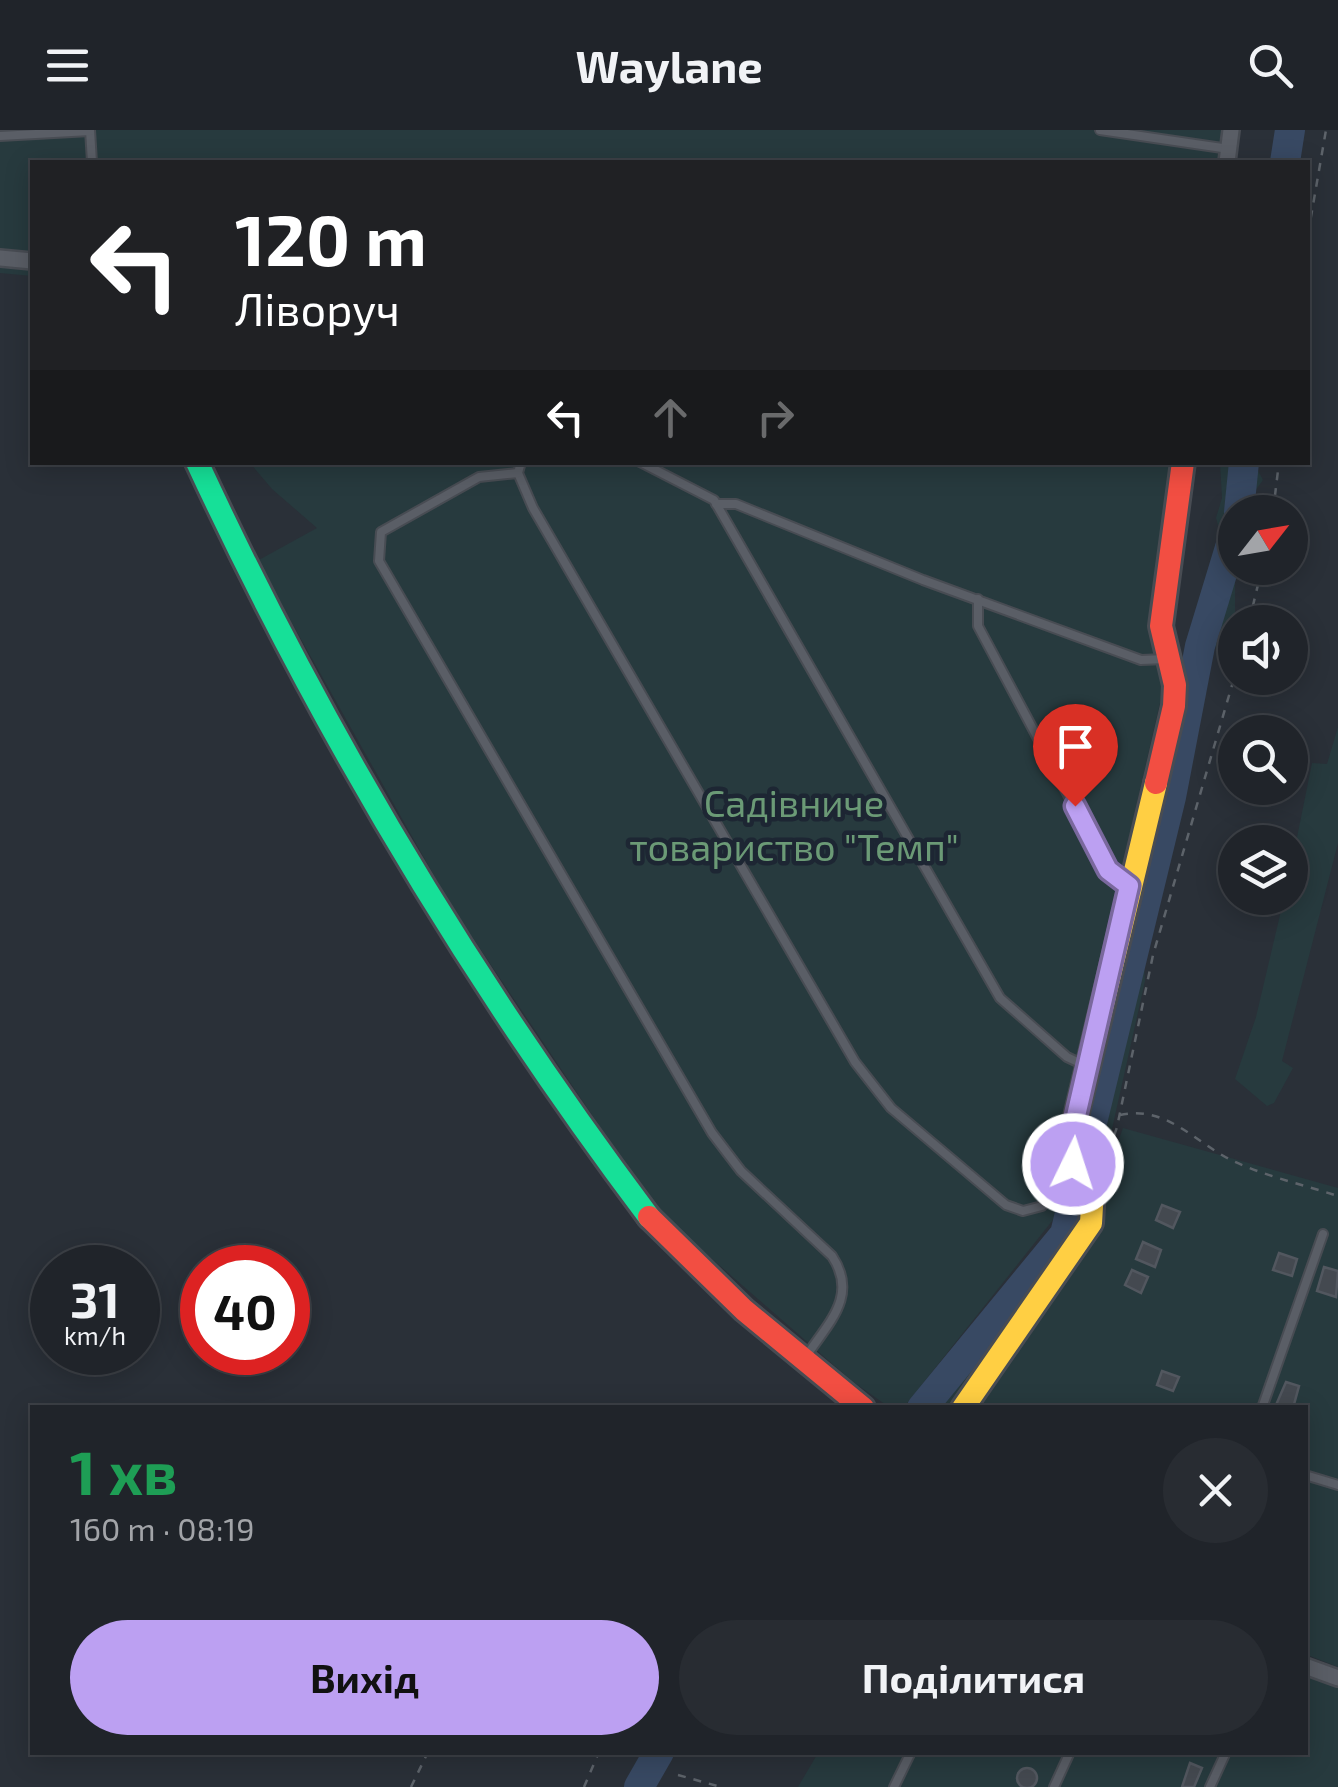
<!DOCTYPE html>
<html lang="uk">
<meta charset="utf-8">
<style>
:root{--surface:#20242a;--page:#282c32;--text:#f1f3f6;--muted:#a2a4a8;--line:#3d4147;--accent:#bca0f2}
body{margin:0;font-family:"Exo 2",sans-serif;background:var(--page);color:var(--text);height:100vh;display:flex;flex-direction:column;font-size:38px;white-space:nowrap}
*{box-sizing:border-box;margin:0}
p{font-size:32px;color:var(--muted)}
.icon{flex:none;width:55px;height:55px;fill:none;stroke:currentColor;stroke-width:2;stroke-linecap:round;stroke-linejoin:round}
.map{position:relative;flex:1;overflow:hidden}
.sheet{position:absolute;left:30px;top:1275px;width:1278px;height:350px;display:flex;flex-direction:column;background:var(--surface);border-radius:0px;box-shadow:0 5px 25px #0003,0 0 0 2px var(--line)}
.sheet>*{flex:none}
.banner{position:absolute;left:30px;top:30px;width:1280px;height:305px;border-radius:0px;box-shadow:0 5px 25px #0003,0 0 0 2px var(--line);background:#202124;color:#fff;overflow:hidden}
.needle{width:65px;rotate:59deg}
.tools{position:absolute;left:1218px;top:365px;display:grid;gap:20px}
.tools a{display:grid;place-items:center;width:90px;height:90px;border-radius:50%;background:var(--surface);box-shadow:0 5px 25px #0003,0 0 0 2px var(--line);font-size:50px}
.speed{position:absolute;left:30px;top:1115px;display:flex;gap:20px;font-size:50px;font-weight:700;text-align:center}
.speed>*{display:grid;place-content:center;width:130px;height:130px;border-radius:50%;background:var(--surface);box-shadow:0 5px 25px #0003,0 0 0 2px var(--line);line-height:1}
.speed small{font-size:25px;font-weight:400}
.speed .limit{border:15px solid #d22;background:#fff;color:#111}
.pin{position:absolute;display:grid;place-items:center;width:85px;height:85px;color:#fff;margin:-102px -42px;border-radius:50% 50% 50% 0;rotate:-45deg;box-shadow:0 0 10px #0007}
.pin .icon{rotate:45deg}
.me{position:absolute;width:110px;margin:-55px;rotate:4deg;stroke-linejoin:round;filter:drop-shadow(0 0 8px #0008)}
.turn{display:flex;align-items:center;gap:35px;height:210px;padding:0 40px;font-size:45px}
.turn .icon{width:130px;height:130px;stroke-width:2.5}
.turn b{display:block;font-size:70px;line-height:85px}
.lanes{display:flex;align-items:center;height:95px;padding:0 40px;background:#0003;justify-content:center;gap:50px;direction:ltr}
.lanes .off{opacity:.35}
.round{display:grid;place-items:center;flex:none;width:105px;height:105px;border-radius:52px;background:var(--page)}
.headline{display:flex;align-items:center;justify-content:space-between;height:170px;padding:0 40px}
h1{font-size:60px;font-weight:700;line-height:75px;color:#1e9e55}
.cta{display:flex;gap:20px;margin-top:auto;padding:20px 40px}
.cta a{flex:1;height:115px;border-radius:60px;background:var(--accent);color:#111;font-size:40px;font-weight:700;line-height:115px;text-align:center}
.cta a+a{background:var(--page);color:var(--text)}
header{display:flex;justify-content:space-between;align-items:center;height:130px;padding:0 40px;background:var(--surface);font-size:45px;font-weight:700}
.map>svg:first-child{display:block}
.green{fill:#273a3e}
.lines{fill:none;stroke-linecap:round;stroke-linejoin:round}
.river{stroke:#384963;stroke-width:30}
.building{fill:#444950;stroke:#52575f;stroke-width:2.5}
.lane-casing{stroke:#484c53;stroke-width:12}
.street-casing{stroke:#484c53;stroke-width:20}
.fast-casing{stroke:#484c53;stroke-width:28}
.slow-casing{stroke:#484c53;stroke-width:28}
.jam-casing{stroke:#484c53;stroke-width:28}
.path{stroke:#5d636a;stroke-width:2.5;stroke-dasharray:8 8;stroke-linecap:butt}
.lane{stroke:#5a5e66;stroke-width:8}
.street{stroke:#5a5e66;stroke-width:15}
.fast{stroke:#16e098;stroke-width:22}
.slow{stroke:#ffcf43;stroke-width:22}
.jam{stroke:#f24e42;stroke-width:22}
.route-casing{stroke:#7a689d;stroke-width:25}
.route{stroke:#bca0f2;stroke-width:18}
.labels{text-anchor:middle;stroke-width:9;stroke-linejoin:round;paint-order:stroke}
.park-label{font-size:38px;fill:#6b9a76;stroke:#1d2633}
</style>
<header><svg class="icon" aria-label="menu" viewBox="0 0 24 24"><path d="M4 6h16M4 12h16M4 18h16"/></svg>Waylane<svg class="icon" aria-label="search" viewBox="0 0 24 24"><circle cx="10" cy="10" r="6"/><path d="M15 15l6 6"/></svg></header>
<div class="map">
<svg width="1338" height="1657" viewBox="0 0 1338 1657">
<rect width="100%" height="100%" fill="#2a3038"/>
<g class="green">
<path d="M0,0H1225L1220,32H32V146L0,143Z"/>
<path d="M250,333H1173L1150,496L1165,551L1076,938L1056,1086L904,1277H889L852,1251L664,1087L629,1040L450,774L257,431L317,398L272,359Z"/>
<path d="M1220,333H1254L1263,350L1249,369L1251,382H1235C1235,434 1235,475 1235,526L1226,528L1218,523L1206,491L1211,451L1223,412L1216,388L1222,368Z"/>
<path d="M1338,597V713L1282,931L1293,938L1274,973L1267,976L1235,949L1256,887L1284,768H1290V742L1312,633L1327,634Z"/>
<path d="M1179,624L1185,631C1182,666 1159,708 1166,743L1160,749L1159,779L1143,822L1145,851L1108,1017V1040L1123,998L1338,1058V1537L1305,1524V1278L973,1277L1069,1119L1047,1130L1041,1154L988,1220L984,1235L956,1277L910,1278L944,1241L1023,1135L1061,1095L1067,1057L1080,1038L1090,952L1170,627Z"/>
<path d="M1305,1545L1338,1555V1657H798L818,1623L1305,1622Z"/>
</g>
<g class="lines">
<g class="river">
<path d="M1285,32L1290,0"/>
<path d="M1239,382L1244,332"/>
<path d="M922,1278L1065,1104L1171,667L1200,516L1235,401"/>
<path d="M639,1657L659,1622"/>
</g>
</g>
<g class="building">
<path d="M1162,1075L1180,1082L1173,1098L1156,1090Z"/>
<path d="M1143,1112L1161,1120L1155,1137L1136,1129Z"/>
<path d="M1279,1123L1297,1129L1292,1146L1273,1140Z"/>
<path d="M1324,1137L1338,1141L1336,1167L1317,1161Z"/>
<path d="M1132,1140L1148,1147L1141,1163L1125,1155Z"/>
<path d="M1162,1241L1179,1247L1173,1261L1157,1255Z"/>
<path d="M1286,1252L1299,1256L1293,1278L1276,1275Z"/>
<path d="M1190,1633L1202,1638L1194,1657H1182Z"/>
<circle cx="1027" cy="1648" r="10"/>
</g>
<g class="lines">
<defs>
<g id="lane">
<path d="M90,0L92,32"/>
<path d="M1100,0L1229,19"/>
<path d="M0,6L90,1"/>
<path d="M521,332L518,343L533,378L855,932L891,978L1006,1075L1023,1081L1042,1076L1071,1037"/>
<path d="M640,332L714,370L1000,868L1067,927L1084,935"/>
<path d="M518,343L479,347L381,402L379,431L712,1003L741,1041L832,1126C858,1165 830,1191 807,1225"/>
<path d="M716,374H736L923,450L1141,530L1166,529"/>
<path d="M978,469V496L1108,740L1125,754"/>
<path d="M1262,1278L1323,1104"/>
<path d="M1305,1345L1338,1355"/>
<path d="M894,1657L911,1622"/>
<path d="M1054,1657L1070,1622"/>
<path d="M1210,1657L1226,1622"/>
</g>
<g id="street">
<path d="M1227,32L1231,0"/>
<path d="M0,128L32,131"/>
<path d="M1305,1536L1338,1548"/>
</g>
<path id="fast" d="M197,332C320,597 473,853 649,1087"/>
<path id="slow" d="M963,1278L1091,1093L1093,1059L1073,1033V999L1156,653"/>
<g id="jam">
<path d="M1156,653L1174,576L1175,555L1161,496L1183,332"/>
<path d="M649,1087L744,1180L863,1278"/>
</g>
</defs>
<use href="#lane" class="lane-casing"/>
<use href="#street" class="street-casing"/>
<use href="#fast" class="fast-casing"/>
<use href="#slow" class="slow-casing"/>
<use href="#jam" class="jam-casing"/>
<g class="path">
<path d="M1308,104L1326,0"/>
<path d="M1273,382L1279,332"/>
<path d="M1249,492L1262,438"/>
<path d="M1120,985C1167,975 1194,1012 1233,1031C1265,1046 1304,1055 1338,1066"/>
<path d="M1104,1036L1117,997L1153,825L1235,545"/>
<path d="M678,1645L721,1657"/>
<path d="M411,1657L428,1622"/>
<path d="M584,1657L599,1622"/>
</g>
<use href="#lane" class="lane"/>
<use href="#street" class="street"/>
<use href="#fast" class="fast"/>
<use href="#slow" class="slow"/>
<use href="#jam" class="jam"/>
</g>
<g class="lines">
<defs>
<path id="route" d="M1073,1034V999L1129,756L1108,740L1075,676"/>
</defs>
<use href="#route" class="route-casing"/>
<use href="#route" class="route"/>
</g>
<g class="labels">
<g class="park-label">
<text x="794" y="687">Садівниче<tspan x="794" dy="44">товариство "Темп"</tspan></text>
</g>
</g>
</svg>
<div class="tools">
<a><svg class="needle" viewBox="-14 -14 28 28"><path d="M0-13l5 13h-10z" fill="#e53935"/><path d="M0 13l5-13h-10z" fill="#a2a4a8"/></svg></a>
<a><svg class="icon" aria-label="sound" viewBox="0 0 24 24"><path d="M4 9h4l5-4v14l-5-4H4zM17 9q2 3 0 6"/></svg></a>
<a><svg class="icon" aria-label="search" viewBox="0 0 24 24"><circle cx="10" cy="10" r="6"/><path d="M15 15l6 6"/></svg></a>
<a><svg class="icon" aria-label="layers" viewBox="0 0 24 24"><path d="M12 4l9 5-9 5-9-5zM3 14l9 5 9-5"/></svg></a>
</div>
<div class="speed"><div>31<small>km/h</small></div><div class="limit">40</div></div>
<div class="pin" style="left:1075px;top:676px;background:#d93025"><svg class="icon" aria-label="arrive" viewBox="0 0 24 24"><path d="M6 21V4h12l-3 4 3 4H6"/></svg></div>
<svg class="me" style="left:1073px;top:1034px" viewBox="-20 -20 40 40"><circle r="17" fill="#bca0f2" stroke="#fff" stroke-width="3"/><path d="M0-11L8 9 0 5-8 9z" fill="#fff"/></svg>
<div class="banner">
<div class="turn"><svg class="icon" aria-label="left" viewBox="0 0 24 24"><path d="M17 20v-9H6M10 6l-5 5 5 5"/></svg><div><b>120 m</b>Ліворуч</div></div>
<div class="lanes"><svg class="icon" aria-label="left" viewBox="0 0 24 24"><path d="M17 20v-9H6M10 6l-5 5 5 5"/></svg><svg class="icon off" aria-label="ahead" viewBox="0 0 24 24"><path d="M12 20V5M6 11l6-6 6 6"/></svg><svg class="icon off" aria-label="right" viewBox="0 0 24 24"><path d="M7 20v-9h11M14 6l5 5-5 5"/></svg></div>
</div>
<section class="sheet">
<div class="headline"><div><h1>1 хв</h1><p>160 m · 08:19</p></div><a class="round"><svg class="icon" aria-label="close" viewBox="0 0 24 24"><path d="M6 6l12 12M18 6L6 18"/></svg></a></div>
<div class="cta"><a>Вихід</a><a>Поділитися</a></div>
</section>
</div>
